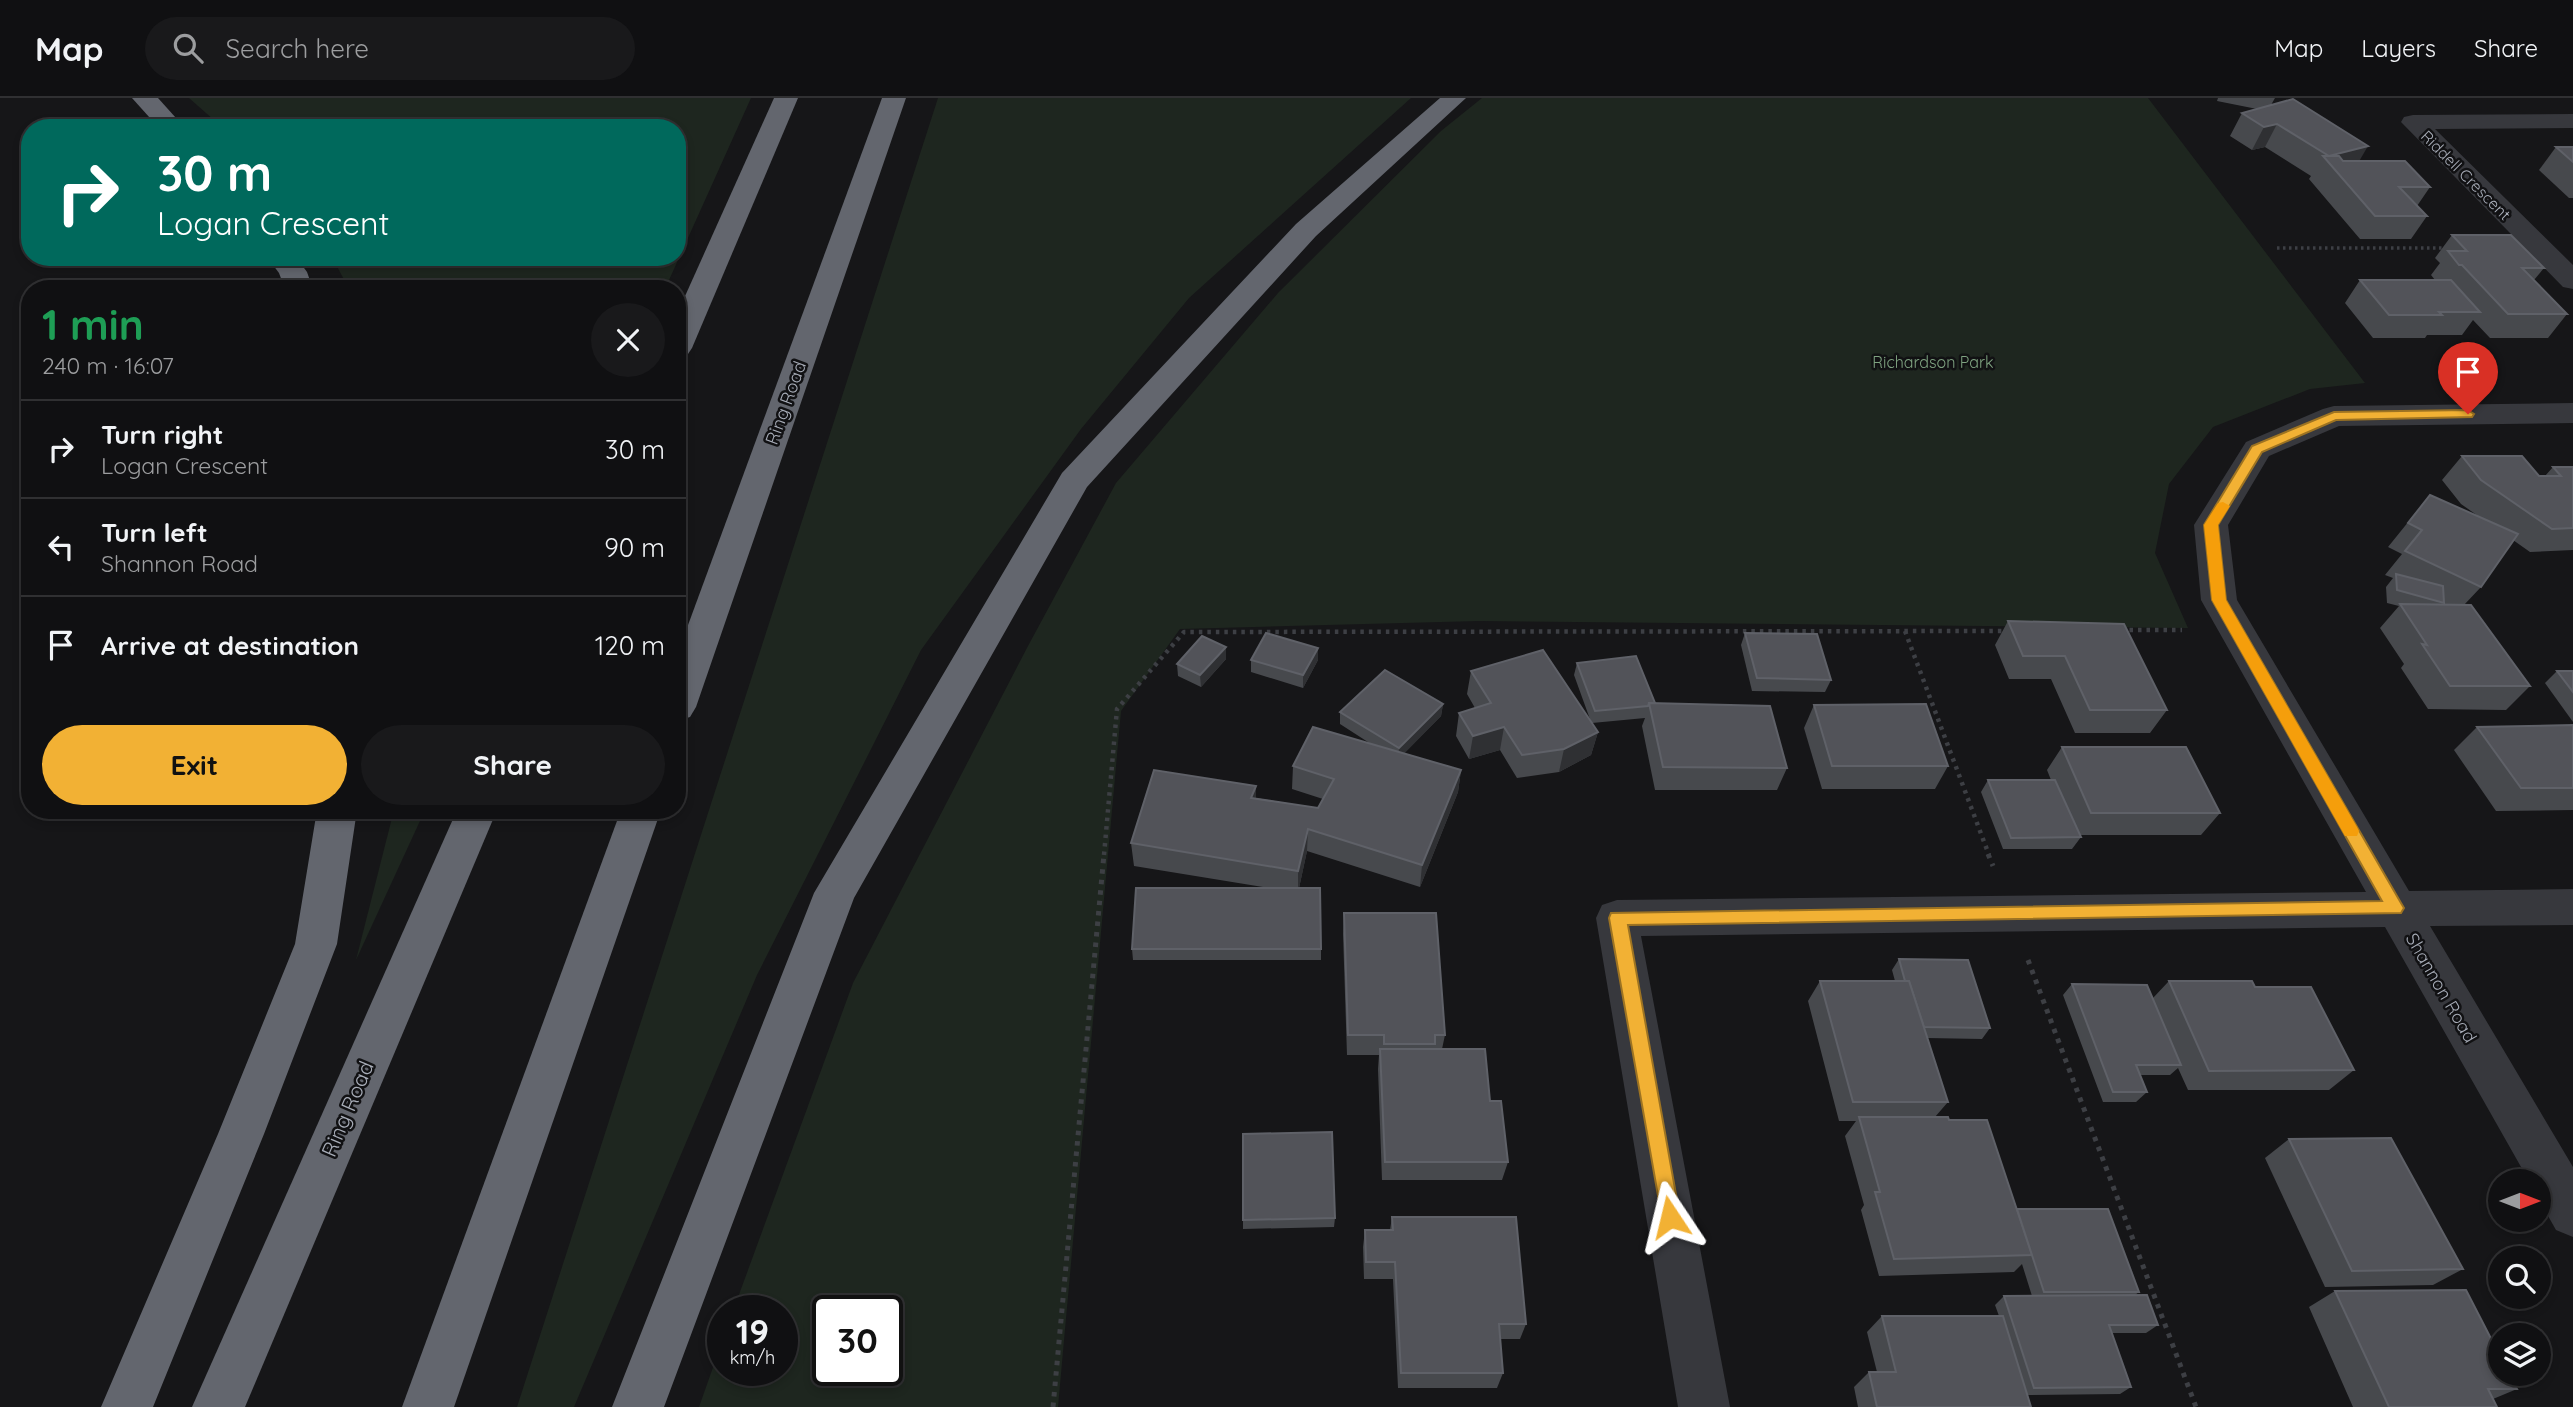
<!DOCTYPE html>
<meta charset="utf-8">
<style>
:root{--surface:#101012;--page:#19191b;--text:#f1f3f6;--muted:#9c9d9f;--line:#303032;--accent:#f2b134}
body{margin:0;font-family:Quicksand,sans-serif;background:var(--page);color:var(--text);height:100vh;display:flex;flex-direction:column;font-size:26px;white-space:nowrap}
*{box-sizing:border-box;margin:0}
p{font-size:23px;color:var(--muted)}
.icon{flex:none;width:38px;height:38px;fill:none;stroke:currentColor;stroke-width:2;stroke-linecap:round;stroke-linejoin:round}
.map{position:relative;flex:1;overflow:hidden}
.details{position:absolute;left:21px;top:182px;width:665px;height:539px;display:flex;flex-direction:column;background:var(--surface);border-radius:28px;box-shadow:0 4px 10px #0003,0 0 0 2px var(--line)}
.details>*{flex:none}
.top-card{position:absolute;left:21px;top:21px;width:665px;height:147px;border-radius:28px;box-shadow:0 4px 10px #0003,0 0 0 2px var(--line);background:#00695c;color:#fff;overflow:hidden}
.needle{width:46px;rotate:90deg}
.tools{position:absolute;left:2488px;top:1071px;display:grid;gap:14px}
.tools a{display:grid;place-items:center;width:63px;height:63px;border-radius:50%;background:var(--surface);box-shadow:0 4px 10px #0003,0 0 0 2px var(--line);font-size:35px}
.speed{position:absolute;left:707px;top:1197px;display:flex;gap:14px;font-size:35px;font-weight:700;text-align:center}
.speed>*{display:grid;place-content:center;width:91px;height:91px;border-radius:50%;background:var(--surface);box-shadow:0 4px 10px #0003,0 0 0 2px var(--line);line-height:1}
.speed small{font-size:18px;font-weight:400}
.speed .limit{border:4px solid #111;border-radius:10px;background:#fff;color:#111}
.pin{position:absolute;display:grid;place-items:center;width:60px;height:60px;color:#fff;margin:-72px -30px;border-radius:50% 50% 50% 0;rotate:-45deg;box-shadow:0 0 7px #0007}
.pin .icon{rotate:45deg}
.me{position:absolute;width:77px;margin:-38px;rotate:350deg;stroke-linejoin:round;filter:drop-shadow(0 0 5px #0008)}
.turn{display:flex;align-items:center;gap:24px;height:147px;padding:0 21px;font-size:32px}
.turn .icon{width:91px;height:91px;stroke-width:2.5}
.turn b{display:block;font-size:49px;line-height:60px}
.round{display:grid;place-items:center;flex:none;width:74px;height:74px;border-radius:37px;background:var(--page)}
.head{display:flex;align-items:center;justify-content:space-between;height:119px;padding:0 21px}
h1{font-size:42px;font-weight:700;line-height:52px;color:#1e9e55}
.action{display:flex;gap:14px;margin-top:auto;padding:14px 21px}
.action a{flex:1;height:80px;border-radius:42px;background:var(--accent);color:#111;font-size:28px;font-weight:700;line-height:80px;text-align:center}
.action a+a{background:var(--page);color:var(--text)}
ul{padding:0;list-style:none}
li{display:flex;align-items:center;gap:21px;height:98px;padding:0 21px;border-top:2px solid var(--line)}
li div{flex:1}
li b{display:block;font-size:26px}
li em{font-style:normal}
header{display:flex;align-items:center;gap:42px;box-sizing:border-box;height:98px;padding:0 35px;background:var(--surface);border-bottom:2px solid var(--line)}
header strong{font-size:33px}
nav{display:flex;gap:38px;margin-inline-start:auto;font-size:24px}
.search{width:490px;height:63px;background:var(--page);display:flex;align-items:center;gap:18px;box-sizing:border-box;padding:0 24px;border-radius:38px;color:var(--muted);font-size:26px}
.map>svg:first-child{display:block}
.green{fill:#1e261f;fill-rule:evenodd}
.lines{fill:none;stroke-linecap:round;stroke-linejoin:round}
.path-far2{stroke:#3d3f44;stroke-width:3.5;stroke-dasharray:2.5 3.5;stroke-linecap:butt}
.path-far1{stroke:#3d3f44;stroke-width:4.5;stroke-dasharray:3.5 5;stroke-linecap:butt}
.path{stroke:#3d3f44;stroke-width:5;stroke-dasharray:4.5 6;stroke-linecap:butt}
.street{fill:#37383d;fill-rule:evenodd}
.highway{fill:#63666e;fill-rule:evenodd}
.wall{fill:#47494d}
.shaded-wall{fill:#2f3033}
.building{fill:#525359;stroke:#5f6168;stroke-width:2}
.route{fill:#f2b134;stroke:#9d7322;stroke-width:2}
.slow{fill:#f59e0b}
.labels{text-anchor:middle;stroke-width:5;stroke-linejoin:round;paint-order:stroke}
.far-street-label{font-size:16px;fill:#a8adb8;stroke:#111113}
.far-park-label{font-size:16px;fill:#7fa381;stroke:#111113}
.street-label{font-size:18px;fill:#a8adb8;stroke:#111113}
.near-street-label{font-size:21px;fill:#a8adb8;stroke:#111113}
</style>
<header>
<strong>Map</strong>
<div class="search"><svg class="icon" aria-label="search" viewBox="0 0 24 24"><circle cx="10" cy="10" r="6"/><path d="M15 15l6 6"/></svg>Search here</div>
<nav><a>Map</a><a>Layers</a><a>Share</a></nav>
</header>
<div class="map">
<svg width="2573" height="1309" viewBox="0 0 2573 1309">
<rect width="100%" height="100%" fill="#161618"/>
<g class="green">
<path d="M189,0H751L665,191H349L332,159H677V30H223Z"/>
<path d="M938,0H1411L1189,200L1081,331L921,552L757,877L574,1309H517Z"/>
<path d="M1482,0H2148L2365,285L2310,291L2213,329L2169,386L2155,455L2188,530L1479,523L1180,531L1121,613L1058,1309H699L723,1241V1272H782V1213H733L853,885L1028,548L1116,385L1278,195L1441,33ZM828,1213H887V1272H828Z"/>
<path d="M394,712H425L356,862Z"/>
</g>
<g class="lines">
<path class="path-far2" d="M2277,150H2447"/>
<g class="path-far1">
<path d="M2121,532H2182"/>
<path d="M1905,533L1989,757"/>
<path d="M1104,757L1117,611L1184,534L2007,533"/>
</g>
<g class="path">
<path d="M1988,756L1993,768"/>
<path d="M2028,862L2196,1309"/>
<path d="M1053,1309L1104,756"/>
</g>
<g class="street">
<path d="M2573,16V30L2435,31L2573,167V191L2563,189L2401,24L2404,19L2413,17Z"/>
<path d="M2573,305V325L2339,328L2269,358L2228,427L2237,502L2409,793L2573,791V827L2430,828L2573,1069V1139L2556,1132L2539,1102V1083H2529L2385,829L1641,838L1730,1309H1678L1596,820L1602,807L1617,802L2366,794L2201,502L2194,427L2246,344L2323,311L2334,308Z"/>
</g>
<g class="highway">
<path d="M132,0H158L185,30H159Z"/>
<path d="M774,0H798L692,250L688,256L677,259V216Z"/>
<path d="M882,0H906L696,609L690,619L677,623V557Z"/>
<path d="M1440,0H1466L1316,138L1087,389L854,800L664,1309H612L814,795L1062,375L1296,126Z"/>
<path d="M267,159H296L307,174L313,191H285L279,175Z"/>
<path d="M317,712H357L337,846L264,1036L153,1309H101L218,1036L295,846Z"/>
<path d="M457,712H497L245,1309H192Z"/>
<path d="M621,712H661L454,1309H402Z"/>
</g>
</g>
<g class="wall">
<path d="M2218,0H2275L2271,7L2359,63L2430,89L2417,108L2427,118L2411,141H2360L2309,81L2311,78L2265,49L2252,52L2230,38L2242,15L2257,11L2217,3Z"/>
<path d="M2556,49H2573V100H2569L2539,72Z"/>
<path d="M2452,137L2544,170L2534,182L2567,216L2548,240H2490L2473,222L2462,237H2427L2425,240H2373L2345,205L2360,182H2435L2431,177L2440,165L2435,160Z"/>
<path d="M2462,358L2539,378H2545L2553,369H2573V452L2530,454L2513,442L2481,489L2464,507L2530,588L2506,612L2428,611L2401,570L2404,566L2380,530L2399,508L2387,505L2386,489L2393,480L2385,477L2402,456L2388,449L2430,397L2481,420L2461,406L2442,382Z"/>
<path d="M2008,523L2167,612L2150,635H2075L2051,581H2009L1995,547Z"/>
<path d="M1745,535L1831,582L1825,594L1752,593L1741,547Z"/>
<path d="M1226,549V561L1201,589L1178,578L1177,566Z"/>
<path d="M1251,562H1318L1303,590L1251,574Z"/>
<path d="M1577,565L1655,605L1787,670L1777,692H1655L1642,628L1645,620L1592,625L1598,634L1591,657L1559,674L1517,680L1500,652L1469,661L1456,638L1459,615L1475,610L1467,596L1471,573L1591,624L1574,577Z"/>
<path d="M2557,573H2573V624L2545,585Z"/>
<path d="M1443,606L1441,618L1404,655L1461,672L1458,694L1420,789L1307,753L1299,790L1321,851V862H1133L1132,851L1269,790L1134,768L1131,745L1256,700L1318,710L1323,701L1292,691L1293,668L1371,646L1340,626V614Z"/>
<path d="M1814,607L1948,668L1935,691H1822L1804,630Z"/>
<path d="M2573,627V712L2496,713L2454,652L2477,629Z"/>
<path d="M2062,649L2220,715L2201,737H2080L2081,739L2072,751H2003L1981,694L1988,682H2051L2047,672Z"/>
<path d="M1344,815L1445,937L1442,951L1490,1003L1508,1064L1502,1082H1382L1378,971L1379,957H1347L1343,836Z"/>
<path d="M1899,861L1990,930L1982,941L1927,940L1948,1004L1935,1019L1949,1022L2017,1111L2139,1194L2135,1197L2158,1227L2146,1235H2112L2131,1289L2120,1296L2027,1297L2031,1309H1858L1854,1289L1869,1274H1877L1867,1234L1882,1218H1999L1995,1207L2004,1198H2032L2022,1166L2014,1174L1879,1178L1861,1112L1864,1107L1845,1038L1856,1023H1839L1808,903L1820,883H1895L1892,872Z"/>
<path d="M2169,883L2255,889L2354,972L2329,992H2188L2178,970L2170,977H2140L2147,994L2136,1004H2103L2063,897L2072,886L2153,900Z"/>
<path d="M2289,1041L2463,1171L2433,1187L2325,1189L2265,1060Z"/>
<path d="M1392,1119L1526,1226L1520,1241H1500L1503,1275L1497,1290H1398L1393,1181H1364L1363,1149L1365,1132H1390Z"/>
<path d="M1335,1120L1334,1129L1243,1131V1122Z"/>
<path d="M2335,1193L2517,1291L2493,1301L2497,1309H2353L2309,1209Z"/>
</g>
<g class="shaded-wall">
<path d="M2277,26L2265,49L2252,52L2264,29Z"/>
<path d="M2368,48L2354,72L2329,58Z"/>
<path d="M1226,549V561L1201,589L1200,577Z"/>
<path d="M1318,550V562L1303,590V577Z"/>
<path d="M1443,606L1441,618L1398,662L1399,650Z"/>
<path d="M1504,629L1500,652L1469,661L1473,638Z"/>
<path d="M1598,634L1591,657L1559,674L1564,651Z"/>
<path d="M1461,672L1458,694L1420,789L1422,767Z"/>
<path d="M1256,688V711L1251,700Z"/>
<path d="M1308,731L1307,753L1298,795V773Z"/>
</g>
<g class="building">
<path d="M2293,1L2368,48L2329,58L2277,26L2264,29L2242,15Z"/>
<path d="M2556,49H2573V64Z"/>
<path d="M2323,58H2339L2343,63H2405L2430,89H2399L2427,118H2375Z"/>
<path d="M2452,137H2511L2544,170H2522L2567,216H2508L2462,167H2459L2448,153H2467Z"/>
<path d="M2360,182H2451L2480,214H2439L2442,217H2389Z"/>
<path d="M2462,358H2522L2539,378H2561L2553,369H2573V430L2552,431L2481,382Z"/>
<path d="M2430,397L2518,436L2481,489L2405,453L2422,432L2408,425Z"/>
<path d="M2396,476L2443,488L2444,505L2397,492Z"/>
<path d="M2400,506L2471,507L2530,588H2450L2422,546L2427,547Z"/>
<path d="M2008,523L2124,526L2167,612H2090L2065,558H2023Z"/>
<path d="M1266,535L1318,550L1303,577L1251,562Z"/>
<path d="M1745,535L1817,536L1831,582L1757,580Z"/>
<path d="M1202,538L1226,549L1200,577L1177,566Z"/>
<path d="M1543,552L1598,634L1564,651L1522,657L1504,629L1473,638L1459,615L1491,605L1471,573Z"/>
<path d="M1636,558L1655,605H1649L1648,608L1595,613L1577,565Z"/>
<path d="M1385,572L1443,606L1399,650L1340,614Z"/>
<path d="M2557,573H2573V594Z"/>
<path d="M1649,605L1770,608L1787,670L1663,669Z"/>
<path d="M1926,606L1948,668H1832L1814,607Z"/>
<path d="M2573,627V690H2521L2477,629Z"/>
<path d="M1313,629L1461,672L1422,767L1308,731L1298,773L1131,745L1154,672L1256,688L1251,700L1318,710L1334,681L1293,668Z"/>
<path d="M2062,649H2186L2220,715H2091Z"/>
<path d="M1988,682H2055L2081,739L2011,740Z"/>
<path d="M1136,790H1320L1321,851H1132Z"/>
<path d="M1344,815H1436L1445,937H1435V946H1384V937H1348Z"/>
<path d="M1899,861L1968,862L1990,930L1924,929L1909,883H1905Z"/>
<path d="M1820,883H1909L1948,1004H1853Z"/>
<path d="M2169,883H2252L2255,889H2311L2354,972L2209,973Z"/>
<path d="M2072,886L2147,887L2181,967H2136L2147,994H2113Z"/>
<path d="M1380,951H1485L1490,1003H1501L1508,1064H1385Z"/>
<path d="M1859,1019H1948L1949,1022H1987L2032,1157L1894,1161L1875,1094H1880Z"/>
<path d="M1332,1034L1335,1120L1243,1122V1036Z"/>
<path d="M2391,1040L2463,1171L2352,1173L2289,1041Z"/>
<path d="M2017,1111H2108L2139,1194H2044Z"/>
<path d="M1392,1119H1516L1526,1226H1499L1503,1275H1401L1395,1164H1366L1365,1132H1393Z"/>
<path d="M2466,1192L2501,1260V1276H2509L2517,1291H2488L2497,1309H2389L2335,1193Z"/>
<path d="M2147,1197L2158,1227H2109L2131,1289L2034,1290L2004,1198Z"/>
<path d="M1882,1218H2003L2031,1309H1877L1869,1274H1896Z"/>
</g>
<path class="route" d="M2468,312L2474,316L2472,319L2336,322L2262,354L2218,427L2226,502L2401,805L2404,810L2401,815L1628,827L1680,1119L1677,1126L1670,1129L1663,1126L1609,820L1611,815L2382,803L2212,502L2204,427L2252,348L2334,314Z"/>
<path class="slow" d="M2223,404L2230,408L2218,427L2226,502L2357,729L2359,733L2357,738H2345L2212,502L2204,427L2218,405Z"/>
<g class="labels">
<g class="far-street-label">
<text transform="translate(2466 77) rotate(45)" y="6">Riddell Crescent</text>
</g>
<g class="far-park-label">
<text x="1933" y="270">Richardson Park</text>
</g>
<g class="street-label">
<text transform="translate(786 305) rotate(-70)" y="6">Ring Road</text>
<text transform="translate(2441 890) rotate(60)" y="6">Shannon Road</text>
</g>
<g class="near-street-label">
<text transform="translate(348 1011) rotate(-67)" y="7">Ring Road</text>
</g>
</g>
</svg>
<div class="tools">
<a><svg class="needle" viewBox="-14 -14 28 28"><path d="M0-13l5 13h-10z" fill="#e53935"/><path d="M0 13l5-13h-10z" fill="#9c9d9f"/></svg></a>
<a><svg class="icon" aria-label="search" viewBox="0 0 24 24"><circle cx="10" cy="10" r="6"/><path d="M15 15l6 6"/></svg></a>
<a><svg class="icon" aria-label="layers" viewBox="0 0 24 24"><path d="M12 4l9 5-9 5-9-5zM3 14l9 5 9-5"/></svg></a>
</div>
<div class="speed"><div>19<small>km/h</small></div><div class="limit">30</div></div>
<div class="pin" style="left:2468px;top:316px;background:#d93025"><svg class="icon" aria-label="arrive" viewBox="0 0 24 24"><path d="M6 21V4h12l-3 4 3 4H6"/></svg></div>
<svg class="me" style="left:1670px;top:1119px" viewBox="-20 -20 40 40"><path d="M0-17L14 15 0 8-14 15z" fill="#f2b134" stroke="#fff" stroke-width="4"/></svg>
<div class="top-card">
<div class="turn"><svg class="icon" aria-label="right" viewBox="0 0 24 24"><path d="M7 20v-9h11M14 6l5 5-5 5"/></svg><div><b>30 m</b>Logan Crescent</div></div>
</div>
<section class="details">
<div class="head"><div><h1>1 min</h1><p>240 m · 16:07</p></div><a class="round"><svg class="icon" aria-label="close" viewBox="0 0 24 24"><path d="M6 6l12 12M18 6L6 18"/></svg></a></div>
<ul>
<li><svg class="icon" aria-label="right" viewBox="0 0 24 24"><path d="M7 20v-9h11M14 6l5 5-5 5"/></svg><div><b>Turn right</b><p>Logan Crescent</p></div><em>30 m</em></li>
<li><svg class="icon" aria-label="left" viewBox="0 0 24 24"><path d="M17 20v-9H6M10 6l-5 5 5 5"/></svg><div><b>Turn left</b><p>Shannon Road</p></div><em>90 m</em></li>
<li><svg class="icon" aria-label="arrive" viewBox="0 0 24 24"><path d="M6 21V4h12l-3 4 3 4H6"/></svg><div><b>Arrive at destination</b></div><em>120 m</em></li>
</ul>
<div class="action"><a>Exit</a><a>Share</a></div>
</section>
</div>
